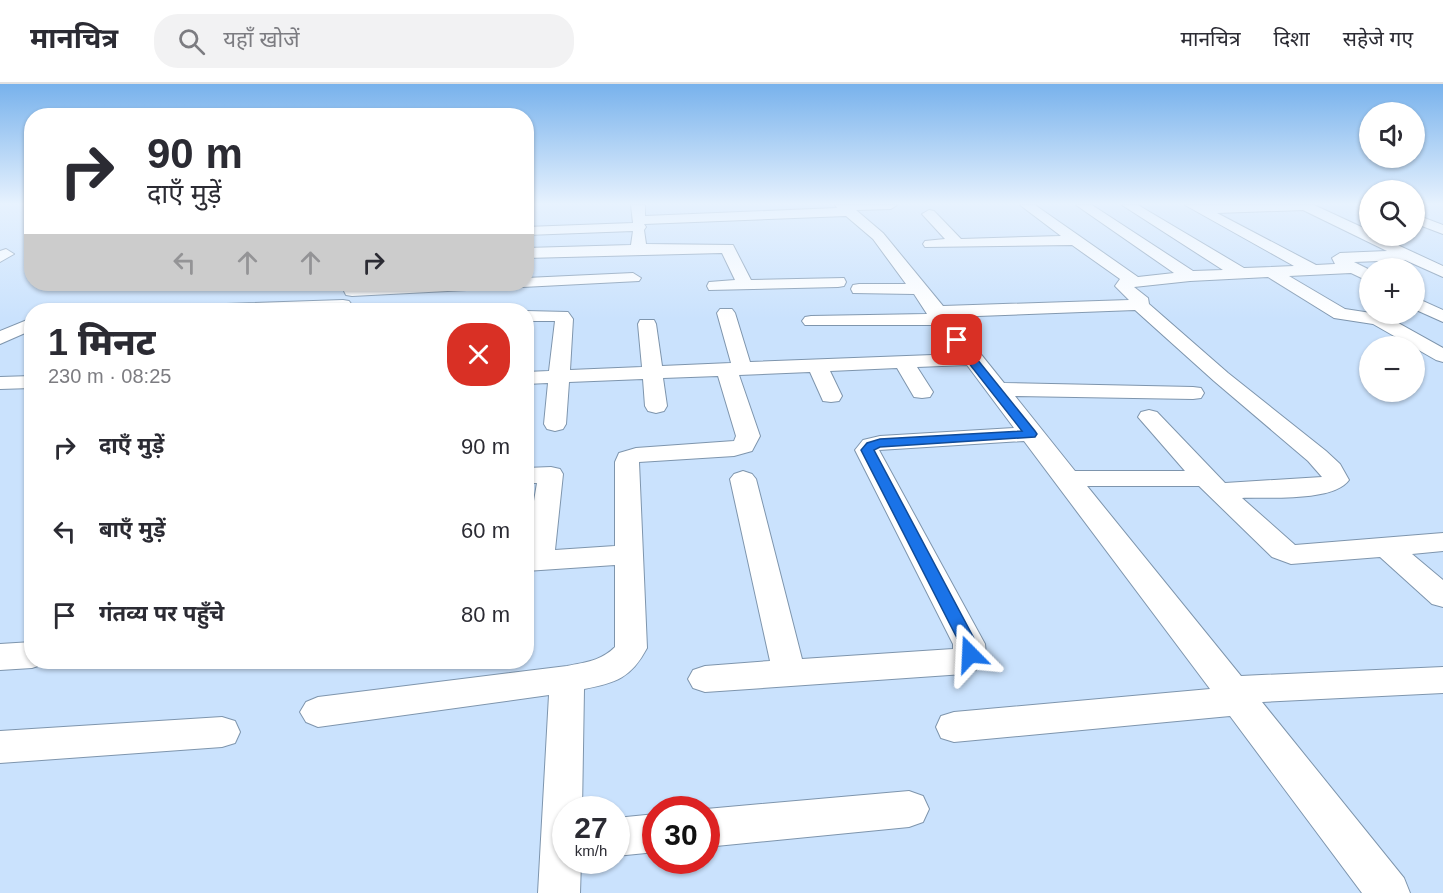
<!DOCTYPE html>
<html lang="hi">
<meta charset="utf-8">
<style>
:root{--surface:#fff;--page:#f2f2f3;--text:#2b2b33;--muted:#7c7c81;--line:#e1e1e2}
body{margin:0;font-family:Arial,"Noto Sans Devanagari",sans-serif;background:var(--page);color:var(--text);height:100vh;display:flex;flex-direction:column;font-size:22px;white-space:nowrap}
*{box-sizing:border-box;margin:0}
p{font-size:20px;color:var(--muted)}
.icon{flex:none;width:33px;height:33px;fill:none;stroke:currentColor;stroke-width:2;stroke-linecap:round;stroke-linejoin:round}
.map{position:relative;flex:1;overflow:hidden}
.details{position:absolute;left:24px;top:219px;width:510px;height:366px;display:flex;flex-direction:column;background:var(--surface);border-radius:24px;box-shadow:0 2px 4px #0004}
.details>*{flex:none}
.banner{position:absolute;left:24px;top:24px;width:510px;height:183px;border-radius:24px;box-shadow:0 2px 4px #0004;background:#fff;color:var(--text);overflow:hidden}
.controls{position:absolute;left:1359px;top:18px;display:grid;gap:12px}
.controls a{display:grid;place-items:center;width:66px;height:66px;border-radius:50%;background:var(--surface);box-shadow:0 2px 4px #0004;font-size:30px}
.speed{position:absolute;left:552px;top:712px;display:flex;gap:12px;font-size:30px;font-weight:700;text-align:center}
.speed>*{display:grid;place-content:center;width:78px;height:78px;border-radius:50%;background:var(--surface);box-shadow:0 2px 4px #0004;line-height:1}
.speed small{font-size:15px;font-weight:400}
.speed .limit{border:9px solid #d22;background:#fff;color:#111}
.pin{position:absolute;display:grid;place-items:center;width:51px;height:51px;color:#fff;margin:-26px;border-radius:12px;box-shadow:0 3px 9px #0006}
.me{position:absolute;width:66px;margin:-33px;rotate:339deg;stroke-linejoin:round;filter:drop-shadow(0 0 4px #0008)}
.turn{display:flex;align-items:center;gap:21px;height:126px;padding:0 24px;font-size:27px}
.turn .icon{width:78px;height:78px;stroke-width:2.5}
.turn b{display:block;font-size:42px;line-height:51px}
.lanes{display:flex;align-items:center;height:57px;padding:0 24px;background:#0003;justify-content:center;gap:30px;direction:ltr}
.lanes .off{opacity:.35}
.round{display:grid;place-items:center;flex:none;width:63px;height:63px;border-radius:24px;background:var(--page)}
.overview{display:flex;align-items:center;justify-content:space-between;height:102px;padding:0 24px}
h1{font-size:36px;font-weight:800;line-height:45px}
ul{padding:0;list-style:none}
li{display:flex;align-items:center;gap:18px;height:84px;padding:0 24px}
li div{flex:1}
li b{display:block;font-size:22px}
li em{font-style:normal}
header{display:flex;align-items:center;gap:36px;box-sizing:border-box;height:84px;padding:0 30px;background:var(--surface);border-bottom:2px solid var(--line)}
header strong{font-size:28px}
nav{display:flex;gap:33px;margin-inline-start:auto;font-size:21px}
.search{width:420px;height:54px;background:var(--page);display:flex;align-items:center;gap:15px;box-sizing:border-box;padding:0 21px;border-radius:24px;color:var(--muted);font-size:22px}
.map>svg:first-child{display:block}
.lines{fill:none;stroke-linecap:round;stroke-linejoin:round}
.minor-casing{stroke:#7e95ad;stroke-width:2}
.minor{fill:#fff;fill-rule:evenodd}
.route{fill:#1a73e8;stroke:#114b97;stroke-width:1.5}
</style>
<header>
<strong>मानचित्र</strong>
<div class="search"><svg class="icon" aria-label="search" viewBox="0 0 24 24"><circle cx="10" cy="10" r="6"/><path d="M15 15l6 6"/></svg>यहाँ खोजें</div>
<nav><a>मानचित्र</a><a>दिशा</a><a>सहेजे गए</a></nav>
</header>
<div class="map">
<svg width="1443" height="809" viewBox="0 0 1443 809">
<rect width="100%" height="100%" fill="#cae2fd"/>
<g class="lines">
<defs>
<g id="minor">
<path d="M631,121H645V132L837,124L835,121H897L891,125L856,126L883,149L943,222L1129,216L1115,202L1120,195L1072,161L925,163L923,160L925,157L945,155L922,130L929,126L934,127L961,155L1061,152L1020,121H1035L1138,193L1174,189L1076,121H1092L1193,187L1223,186L1122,121H1138L1244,184L1294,182L1185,121H1314L1370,147V152H1378L1443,182V193L1405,176L1354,178L1370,186V198L1351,189L1289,192L1345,225L1384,231L1443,264V278L1436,276L1373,240L1334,234L1268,193L1190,197L1134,203L1148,214L1149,220L1228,289L1326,367L1340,380L1349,396C1334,418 1267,413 1242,414L1295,461L1443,449V467L1412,470L1443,496V523L1432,520L1380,473L1291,480L1272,473L1199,402H1087L1241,592L1443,583V609L1262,618L1404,794L1410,809H1362L1230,632L954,658L941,654L936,643L941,632L954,628L1210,605L1024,357L879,366L985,560L986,570L976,586L964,590L705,608L693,604L688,595L693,586L705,582L770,577L730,395L734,390L743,387L752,390L756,395L802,575L953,565V560L855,366L863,356L880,352L1014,344L967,281L917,283L933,308L930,313L922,314L914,313L897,284L830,287L842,312L839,317L831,318L823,317L810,288L739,291L760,352L752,367L734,372L639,378L647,564C631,594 616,599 584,605L582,726H566V777H581L580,809H538L549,611L318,643L306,638L300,628L306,618L318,613L567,582C586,578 601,577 615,563V481L526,487V465L537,399H526V384L551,383L560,385L563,390L555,466L615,462V378L619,369L636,364L734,357L736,352L718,292L663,294L667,322L664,327L656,329L648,327L645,322L643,295L569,298L566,340L563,345L555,347L547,345L544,340L548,299L526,300V288L549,287L555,237H526V227L568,228L573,235L570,286L642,283L638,240L640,236H654L656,240L662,282L731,279L717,229L720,225H732L735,229L750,278L959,270L937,241H805L802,237L805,233L811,232L927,230L914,210L853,209L851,205L853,201L859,200H906L873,155L846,132L644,140L646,143L644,146L646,160L733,161L751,196L844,194L846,198L844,202L838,203L709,206L707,202L709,198L735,196L722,169L526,174V164L631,161L633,147L526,151V143L633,139ZM1303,126L1387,167L1340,169L1332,174L1335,180L1316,181L1217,129ZM1135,226L1214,297L1308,377L1322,393L1225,399L1157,328L1149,326L1141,328L1138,333L1185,387H1075L1015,312L1193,315L1201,314L1204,309L1201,304L1193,303L1004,299L951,233Z"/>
<path d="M1414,130L1443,141V150L1414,139Z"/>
<path d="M6,165L14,170L0,178V167Z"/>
<path d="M633,189L641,194L639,197L352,212L346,211L344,207L346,203L352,202L526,200V194Z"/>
<path d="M1414,213L1443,226V238L1414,225Z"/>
<path d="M343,216L349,217L352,221L349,225L188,226L191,222L197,221Z"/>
<path d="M32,234V246L0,260V247Z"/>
<path d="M32,292V304L0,305V293Z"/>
<path d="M32,558V578H45L44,580L32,584L0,586V560Z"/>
<path d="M222,633L235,637L240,648L235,659L222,663L0,679V647Z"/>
<path d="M909,707L923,712L929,725L923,738L909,743L706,763V726H703L706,725Z"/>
<path d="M656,730V768L616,772V734Z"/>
</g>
</defs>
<use href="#minor" class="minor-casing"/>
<use href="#minor" class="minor"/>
</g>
<linearGradient id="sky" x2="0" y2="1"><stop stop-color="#78b2ec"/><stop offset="0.51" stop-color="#e7f2fe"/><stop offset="1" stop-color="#e7f2fe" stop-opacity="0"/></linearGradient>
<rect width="1443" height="235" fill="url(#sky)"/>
<path class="route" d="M957,253L960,254L1035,347L1037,350L1035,353L880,363L874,366L977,560L979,570L977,575L970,577L964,575L960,560L861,366L867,359L880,355L1022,347L953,259V254Z"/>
</svg>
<div class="controls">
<a><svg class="icon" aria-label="sound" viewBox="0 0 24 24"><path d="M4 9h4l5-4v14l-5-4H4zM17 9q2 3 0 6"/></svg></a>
<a><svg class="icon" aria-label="search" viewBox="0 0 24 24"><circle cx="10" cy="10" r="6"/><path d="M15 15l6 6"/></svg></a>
<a>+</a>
<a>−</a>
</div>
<div class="speed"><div>27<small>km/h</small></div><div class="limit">30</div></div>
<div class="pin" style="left:957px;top:256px;background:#d93025"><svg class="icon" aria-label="arrive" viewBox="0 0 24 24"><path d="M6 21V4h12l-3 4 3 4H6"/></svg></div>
<svg class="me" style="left:970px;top:570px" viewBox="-20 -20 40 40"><path d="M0-17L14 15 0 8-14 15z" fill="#1a73e8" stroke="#fff" stroke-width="4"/></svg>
<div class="banner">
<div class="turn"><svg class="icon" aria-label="right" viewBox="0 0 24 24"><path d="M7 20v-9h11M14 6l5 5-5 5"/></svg><div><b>90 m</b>दाएँ मुड़ें</div></div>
<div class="lanes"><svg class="icon off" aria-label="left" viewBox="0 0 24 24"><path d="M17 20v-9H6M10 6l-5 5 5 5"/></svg><svg class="icon off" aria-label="ahead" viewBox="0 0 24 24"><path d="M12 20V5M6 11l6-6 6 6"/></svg><svg class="icon off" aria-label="ahead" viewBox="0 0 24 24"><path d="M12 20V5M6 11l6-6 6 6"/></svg><svg class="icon" aria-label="right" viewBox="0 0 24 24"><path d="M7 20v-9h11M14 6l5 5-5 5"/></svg></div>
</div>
<section class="details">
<div class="overview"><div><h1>1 मिनट</h1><p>230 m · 08:25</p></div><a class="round" style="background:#d93025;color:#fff"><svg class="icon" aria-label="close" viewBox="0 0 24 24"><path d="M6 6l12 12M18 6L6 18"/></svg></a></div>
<ul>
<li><svg class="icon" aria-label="right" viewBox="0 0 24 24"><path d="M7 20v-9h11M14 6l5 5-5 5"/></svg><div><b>दाएँ मुड़ें</b></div><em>90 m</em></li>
<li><svg class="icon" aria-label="left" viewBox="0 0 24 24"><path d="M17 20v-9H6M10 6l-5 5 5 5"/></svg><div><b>बाएँ मुड़ें</b></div><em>60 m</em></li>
<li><svg class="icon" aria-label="arrive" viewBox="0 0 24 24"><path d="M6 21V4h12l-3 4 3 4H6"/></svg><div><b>गंतव्य पर पहुँचे</b></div><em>80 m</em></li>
</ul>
</section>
</div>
